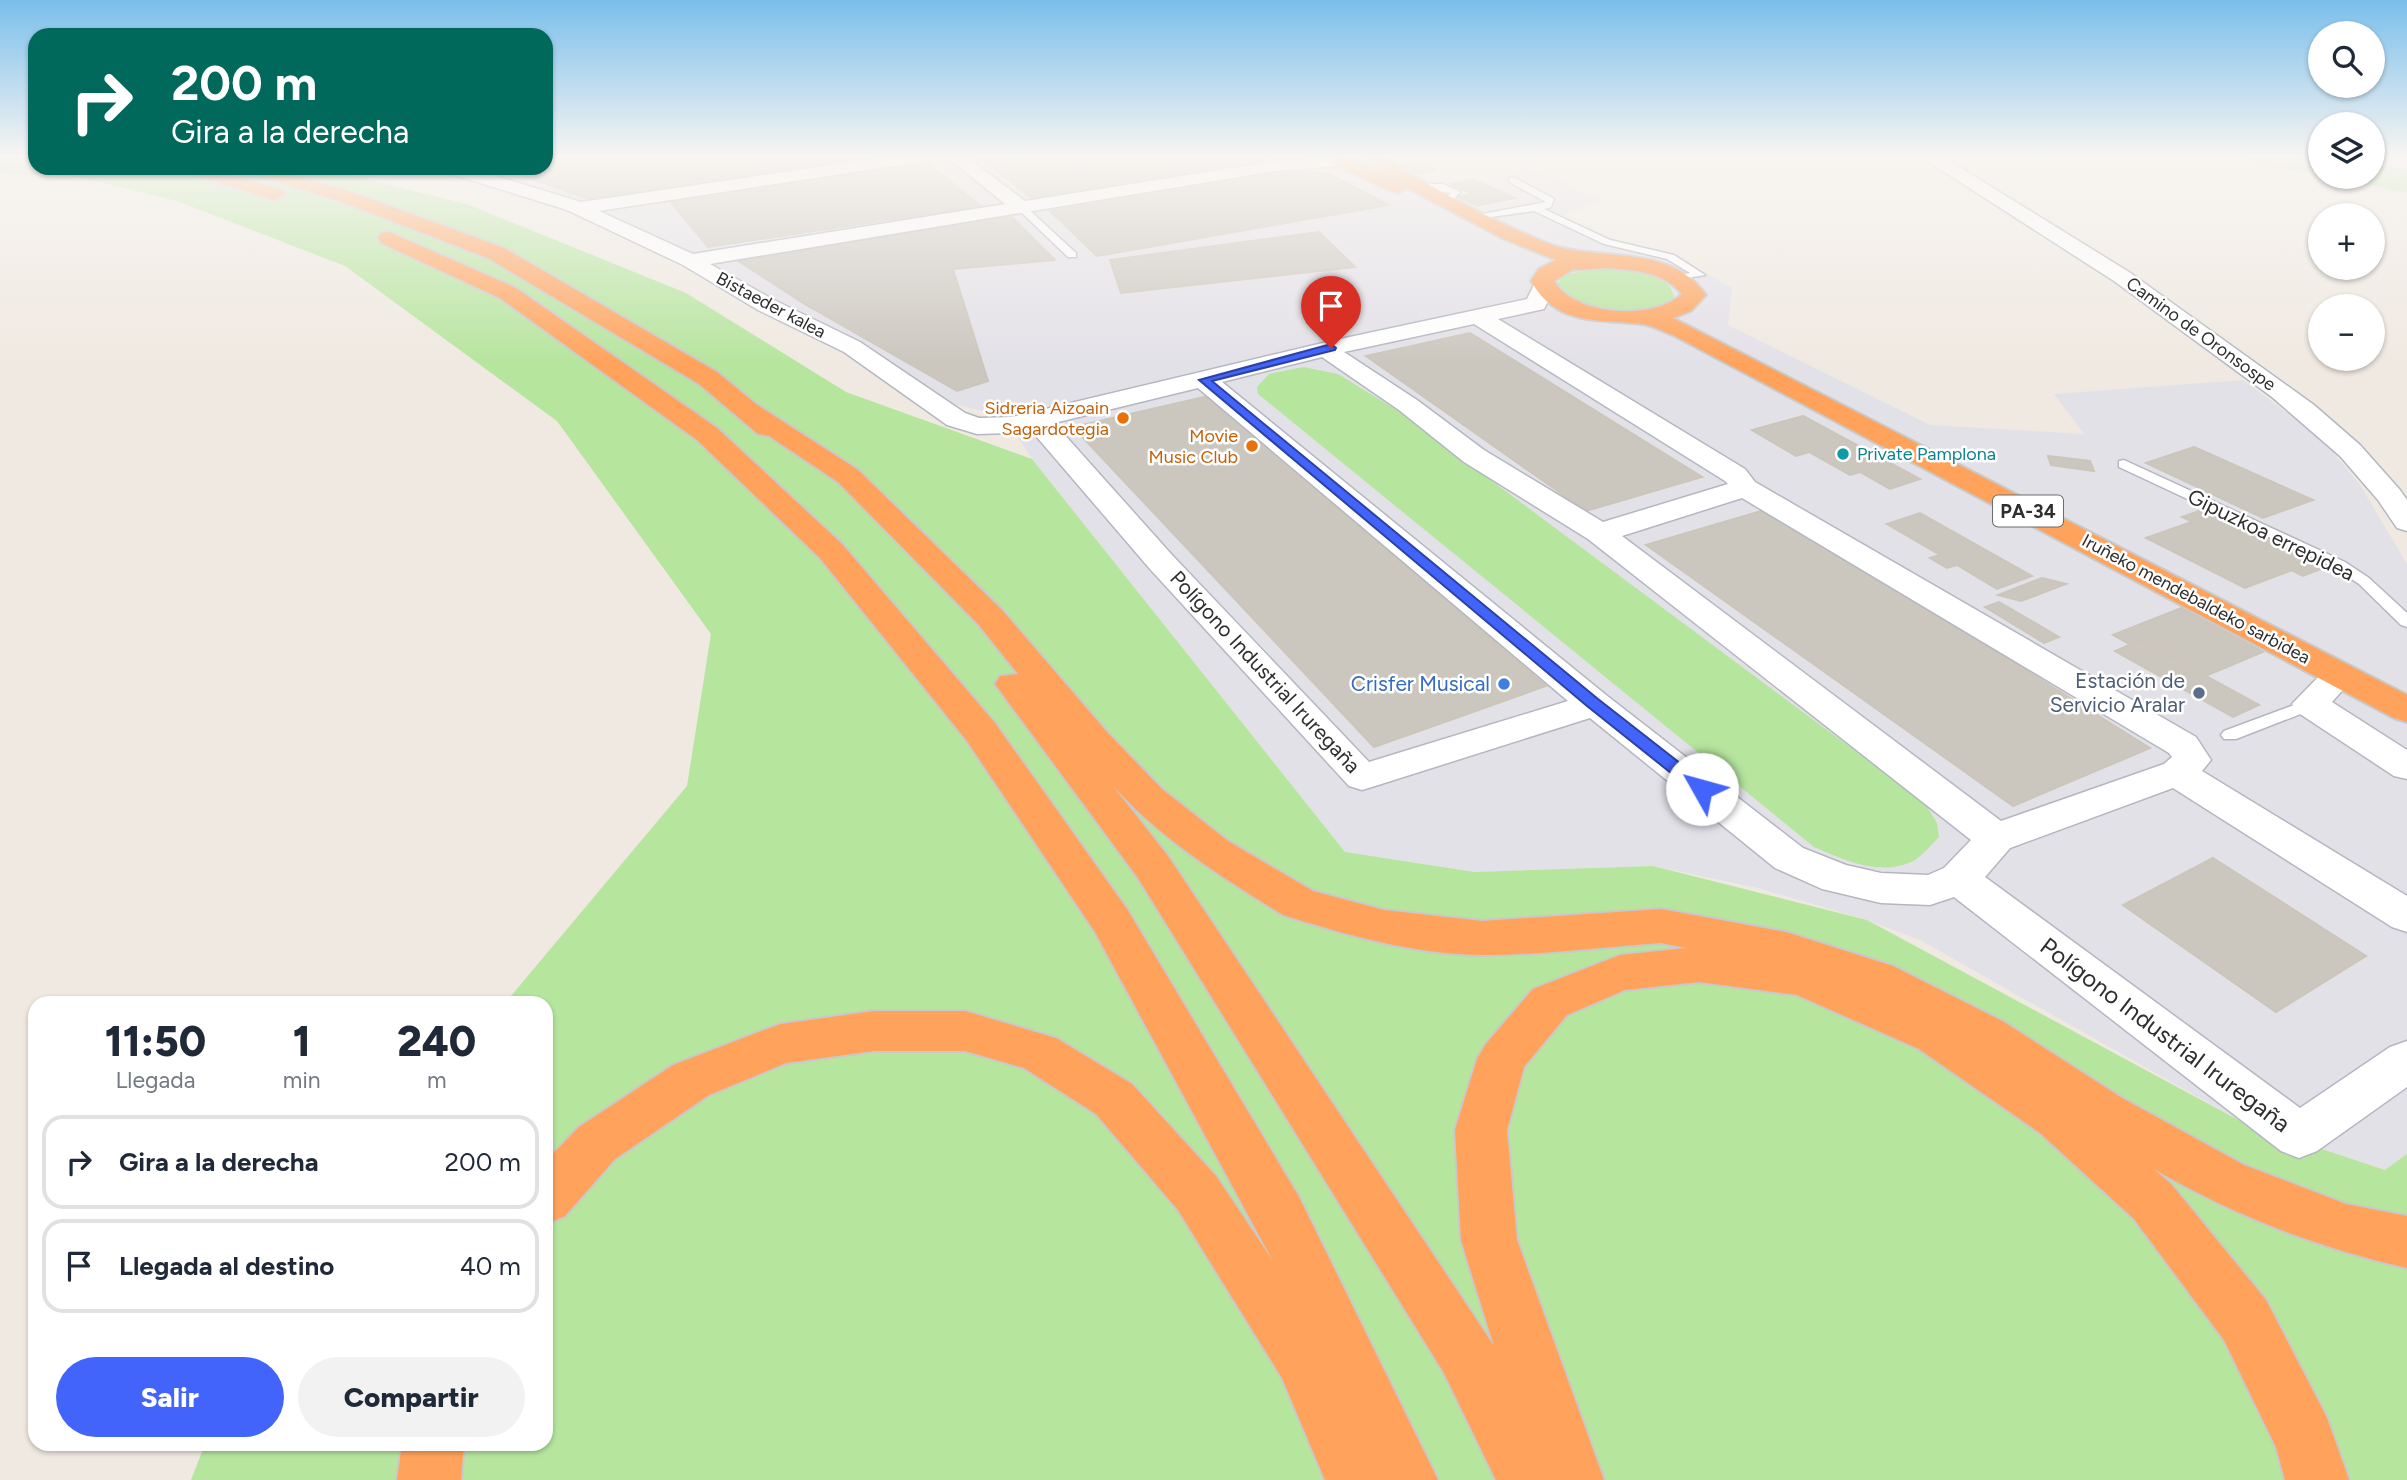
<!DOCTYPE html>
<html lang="es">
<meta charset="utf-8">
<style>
:root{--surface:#fff;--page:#f2f2f3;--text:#1f2937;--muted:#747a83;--line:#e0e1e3;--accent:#4264fb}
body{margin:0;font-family:Figtree,sans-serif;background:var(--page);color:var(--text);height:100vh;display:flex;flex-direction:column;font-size:26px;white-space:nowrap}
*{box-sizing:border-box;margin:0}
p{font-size:23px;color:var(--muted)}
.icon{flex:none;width:38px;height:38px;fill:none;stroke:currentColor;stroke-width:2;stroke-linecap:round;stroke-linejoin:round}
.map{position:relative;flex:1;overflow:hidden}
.sheet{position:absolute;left:28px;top:996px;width:525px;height:455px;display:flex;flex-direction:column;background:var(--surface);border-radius:21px;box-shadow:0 2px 5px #0004}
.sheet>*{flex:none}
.guide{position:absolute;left:28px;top:28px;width:525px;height:147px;border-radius:21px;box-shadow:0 2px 5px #0004;background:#00695c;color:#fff;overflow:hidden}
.controls{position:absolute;left:2308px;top:21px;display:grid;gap:14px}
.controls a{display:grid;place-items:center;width:77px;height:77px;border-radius:50%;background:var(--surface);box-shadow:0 2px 5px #0004;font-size:35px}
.pin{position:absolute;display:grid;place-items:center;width:60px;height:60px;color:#fff;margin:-72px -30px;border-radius:50% 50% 50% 0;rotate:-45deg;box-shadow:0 0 7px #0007}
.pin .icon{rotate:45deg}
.me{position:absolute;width:77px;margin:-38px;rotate:308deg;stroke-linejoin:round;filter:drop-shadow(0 0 5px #0008)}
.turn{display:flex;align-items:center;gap:24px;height:147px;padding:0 28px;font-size:32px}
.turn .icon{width:91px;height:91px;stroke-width:2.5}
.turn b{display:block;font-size:49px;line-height:60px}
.eta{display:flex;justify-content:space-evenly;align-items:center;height:119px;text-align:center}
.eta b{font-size:42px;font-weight:800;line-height:49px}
.action{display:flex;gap:14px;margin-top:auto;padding:14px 28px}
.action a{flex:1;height:80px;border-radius:42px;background:var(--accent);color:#fff;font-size:28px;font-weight:800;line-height:80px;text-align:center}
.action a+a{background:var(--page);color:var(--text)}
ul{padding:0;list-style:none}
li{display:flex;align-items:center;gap:21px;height:94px;margin:0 14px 10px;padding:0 14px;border:4px solid var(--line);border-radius:21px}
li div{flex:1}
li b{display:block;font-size:26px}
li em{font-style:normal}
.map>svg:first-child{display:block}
.industrial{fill:#e3e1e8}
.green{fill:#b6e59e}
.building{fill:#cbc7bf;stroke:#cbc5ba;stroke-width:2}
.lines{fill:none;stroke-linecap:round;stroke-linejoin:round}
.lane-casing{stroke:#b4b7c1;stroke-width:3}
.street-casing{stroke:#b4b7c1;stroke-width:3}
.highway-casing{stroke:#c9c9c9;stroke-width:4}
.lane{fill:#fff;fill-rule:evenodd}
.street{fill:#fff;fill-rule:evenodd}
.highway{fill:#ffa35c;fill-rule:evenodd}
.route{fill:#4264fb;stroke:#2b41a3;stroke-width:2}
.food-dot{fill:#e8710a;stroke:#fff;stroke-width:2.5}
.culture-dot{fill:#0f9aa8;stroke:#fff;stroke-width:2.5}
.shop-dot{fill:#3f7fe0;stroke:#fff;stroke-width:2.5}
.service-dot{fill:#5c6f8a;stroke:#fff;stroke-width:2.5}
.labels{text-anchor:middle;stroke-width:5;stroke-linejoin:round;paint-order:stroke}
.far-street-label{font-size:18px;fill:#2e2e2e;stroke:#fff}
.far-food-label{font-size:18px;fill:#c56008;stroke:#fff;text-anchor:end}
.far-culture-label{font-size:18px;fill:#0d838f;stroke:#fff;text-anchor:start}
.shield{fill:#fff;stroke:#6d6d6d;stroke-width:2}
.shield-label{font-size:19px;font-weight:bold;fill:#2e2e2e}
.street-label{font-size:21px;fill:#2e2e2e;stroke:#fff}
.service-label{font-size:21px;fill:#4e5e75;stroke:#fff;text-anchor:end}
.shop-label{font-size:21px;fill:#366cbe;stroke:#fff;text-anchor:end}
.near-street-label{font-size:24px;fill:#2e2e2e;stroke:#fff}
</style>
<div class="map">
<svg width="2407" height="1480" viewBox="0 0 2407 1480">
<rect width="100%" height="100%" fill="#efe9e1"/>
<path class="industrial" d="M546,157H1383L1372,163L1373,167L1461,211L1521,199L1475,178L1536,169L1602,201L1562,216L1630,246L1676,255L1732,288L1728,325L1930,425L2084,434L2054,394L2243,380L2322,439L2360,485L2407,564V1154L2386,1170L2244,1123L1920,940L1867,920L1758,888L1653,866L1474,872L1419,868L1345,852L1032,459L1004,416L920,396L852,347L574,206L451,168H546Z"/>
<g class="green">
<path d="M0,157H35V168H322L469,205L686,293L846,392L1032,459L1345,852L1474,872L1653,866L1867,920L2244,1123L2385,1170L2407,1154V1480H191L205,1444H546V1003H505L687,786L711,634L557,421L345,266L177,201L74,176L0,174Z"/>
<path d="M2248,157H2320V174L2249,164Z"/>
<path d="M2373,157L2407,160V193L2333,177H2373Z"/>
<path d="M1605,268C1625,269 1670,271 1674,297C1658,320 1588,313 1568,298C1564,295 1560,289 1556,285L1566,274Z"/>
<path d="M1303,367L1338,374L1395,409L1924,802L1937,823L1939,837C1932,844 1923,855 1915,860C1882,878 1844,860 1814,847L1258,394L1257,387L1269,374Z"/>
</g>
<g class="building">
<path d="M546,157H652L546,168Z"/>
<path d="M652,157H884L588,199L510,171Z"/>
<path d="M980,157H1069L995,168Z"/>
<path d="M1069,157H1121L1129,162L1011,182L995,168Z"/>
<path d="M1121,157H1274L1155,178Z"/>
<path d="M1129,162L1155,178L1128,183L1105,166Z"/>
<path d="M1420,162L1437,170L1415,175L1398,167Z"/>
<path d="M927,163L981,206L708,247L669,200Z"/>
<path d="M1105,166L1128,183L1031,198L1011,182Z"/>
<path d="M1294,170L1329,174L1389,205L1097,256L1050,211Z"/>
<path d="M1473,179L1506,194L1515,198L1477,206L1458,197L1473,194L1451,184Z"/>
<path d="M1012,217L1055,260L953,269L988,381L957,391L803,303L737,260Z"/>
<path d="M1319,232L1355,267L1121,293L1110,260Z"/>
<path d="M1470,333L1702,477L1586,511L1366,356Z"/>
<path d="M1208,396L1546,686L1374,747L1073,427Z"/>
<path d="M1803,416L1920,479L1890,489L1860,472L1850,475L1809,452L1796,456L1752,430Z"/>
<path d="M2194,447L2313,500L2263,518L2146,463Z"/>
<path d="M2048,456L2090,461L2094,471L2051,465Z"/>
<path d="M1768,509L2150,748L2013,806L1646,545Z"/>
<path d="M2199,511L2321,569L2303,576L2182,517Z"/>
<path d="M1920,513L2032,576L1997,589L1957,565L1947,568L1930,558L1940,555L1887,524Z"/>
<path d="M2214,514L2313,562L2245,588L2146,538Z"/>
<path d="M2042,578L2066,584L2021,601L1998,595Z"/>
<path d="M1999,602L2059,637L2044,643L1985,607Z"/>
<path d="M2181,608L2263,652L2194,681L2113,635Z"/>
<path d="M2140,640L2259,705L2233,717L2115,651Z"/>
<path d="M2213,858L2366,956L2276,1012L2123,905Z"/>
</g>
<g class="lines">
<defs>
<g id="lane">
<path d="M1509,178H1515L1554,199L1551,207L1544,209L1610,240L1674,255L1705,275L1675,280V276L1690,273L1667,259L1604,244L1534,211L1477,219V215L1546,202L1509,182Z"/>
<path d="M1413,184H1443L1461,192L1447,204L1442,201L1451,193L1416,189Z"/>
<path d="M1019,206H1025L1076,253V257H1068L1019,210Z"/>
<path d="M2124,460L2345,562L2369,578L2407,613V627L2401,625L2359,584L2335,568L2119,467V461Z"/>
<path d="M2310,699L2316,700L2318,704L2316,708L2236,739H2224L2221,735L2224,731Z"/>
</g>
<g id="street">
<path d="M885,157H929L920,162L599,211L693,254L1005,204L947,157H967L1025,201L1275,161L1347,157L1350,161L1341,166L1275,171L710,264L774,300L860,342L965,413L979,418L1012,417L1331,341L1527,299L1535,283H1551L1554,288L1544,309L1498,319L1745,469L1755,482L2196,737L2211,760L2202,771L2407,896V932L2392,927L2173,788L2010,848L1985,877L2300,1108L2390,1047L2407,1041V1087L2317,1151L2299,1158L2281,1151L1954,897L1930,905L1881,903L1822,889L1775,868L1590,718L1375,786L1362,790L1349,786L1150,569L1030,429L1012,433L977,434L947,425L844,352L758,310L683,265L567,210L445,172L442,168H470L581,202ZM1474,324L1725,481L1728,484L1603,522L1484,450L1417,400L1344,352ZM1322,357L1399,410L1464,462L1588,539L1971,840L1944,868L1928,875L1881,873L1846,865L1803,848L1606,695L1222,382ZM1198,388L1568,701L1369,762L1172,555L1054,423ZM1742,498L2169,753L2172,757L2164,764L2001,821L1622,536Z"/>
<path d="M1921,157H1943L2129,272L2314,405L2360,445L2400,490L2407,500V531L2397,528L2378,500L2340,456L2272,397L2114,281Z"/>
<path d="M2373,157L2407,159V169L2373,164Z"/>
<path d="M2339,665L2351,668L2356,675L2332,702L2407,750V779L2394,776L2297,712L2292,704L2327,668Z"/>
</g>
<g id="highway">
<path d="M1334,157H1348L1383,173L1368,158C1373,157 1383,155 1388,158C1397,163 1405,171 1414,176C1456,201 1499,223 1544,242C1597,264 1668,241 1706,295L1691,311L1673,318L2407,695V722L2394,718L1673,335C1664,332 1652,325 1642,324C1598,319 1556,326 1531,281L1539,269L1556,260L1504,239L1407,188L1398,193L1391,191L1334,165L1332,161ZM1607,268C1634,270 1663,271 1682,294C1654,321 1574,316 1554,281L1572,270Z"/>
<path d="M181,168H210L282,190L285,194L275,200L268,198L183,172Z"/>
<path d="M242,168H271L354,193L504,248L717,372L756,404L858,470L1002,610L1107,732L1162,789L1228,841L1313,891L1384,910L1482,921L1661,909L1786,932L1893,966L2004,1022L2122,1098L2244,1165L2346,1204L2407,1216V1268C2318,1248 2233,1215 2154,1169L2172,1185L2266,1300L2327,1418L2349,1480H2285L2276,1447L2224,1340L2134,1219L2040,1133L1919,1049L1797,995L1699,982L1625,990L1567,1015L1524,1067L1507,1130L1517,1240L1604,1480H1496L1444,1373L1138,878L995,684L1000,676L1018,674L978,624L838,482L769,436L758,434L699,384L488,258L340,201L244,172ZM1113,786C1162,840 1222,877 1283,915C1347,935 1416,955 1484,955C1542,955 1602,947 1661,943L1686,948L1620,955L1533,989L1485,1045L1477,1059L1455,1130L1461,1240L1494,1346L1168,856Z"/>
<path d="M389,232L516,288L717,428L842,544L995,723L1127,909L1299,1197L1438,1480H1325L1282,1378L1178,1210L1096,1114L1024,1068L965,1051H874L786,1063L709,1095L615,1159L565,1216L546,1224V1161L579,1127L673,1065L764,1030L781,1024L874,1011H965L1056,1038L1132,1084L1216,1176L1273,1261L1095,932L967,741L820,558L697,440L500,298L381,243L378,238L381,233Z"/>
<path d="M402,1444H464L461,1480H397Z"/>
</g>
</defs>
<use href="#lane" class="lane-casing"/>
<use href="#street" class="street-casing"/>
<use href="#highway" class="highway-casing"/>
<use href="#lane" class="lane"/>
<use href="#street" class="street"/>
<use href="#highway" class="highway"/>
</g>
<linearGradient id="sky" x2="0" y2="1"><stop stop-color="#7abfeb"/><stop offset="0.43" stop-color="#f8f5f2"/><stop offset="1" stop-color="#f8f5f2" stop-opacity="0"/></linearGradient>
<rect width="2407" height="364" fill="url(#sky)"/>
<path class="route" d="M1331,344L1336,348L1335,350L1212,381L1598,699L1708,785V793H1696L1587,706L1199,380Z"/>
<g class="food-dot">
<circle cx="1123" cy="418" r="7"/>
<circle cx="1252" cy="446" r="7"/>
</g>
<circle class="culture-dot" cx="1843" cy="454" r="7"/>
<circle class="shop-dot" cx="1504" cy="684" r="7"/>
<circle class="service-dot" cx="2199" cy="693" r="7"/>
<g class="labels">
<g class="far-street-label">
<text transform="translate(771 305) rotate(28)" y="6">Bistaeder kalea</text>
<text transform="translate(2201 334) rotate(36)" y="6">Camino de Oronsospe</text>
<text transform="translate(2196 599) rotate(28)" y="6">Iruñeko mendebaldeko sarbidea</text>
</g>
<g class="far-food-label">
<text x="1109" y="414">Sidreria Aizoain<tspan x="1109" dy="21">Sagardotegia</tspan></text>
<text x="1238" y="442">Movie<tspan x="1238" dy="21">Music Club</tspan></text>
</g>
<g class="far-culture-label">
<text x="1857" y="460">Private Pamplona</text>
</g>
<rect class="shield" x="1993" y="495.5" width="70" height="31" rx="5"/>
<g class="shield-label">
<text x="2028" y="518">PA-34</text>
</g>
<g class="street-label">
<text transform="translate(2271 535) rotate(26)" y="7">Gipuzkoa errepidea</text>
<text transform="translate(1265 672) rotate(47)" y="7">Polígono Industrial Iruregaña</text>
</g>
<g class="service-label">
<text x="2185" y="688">Estación de<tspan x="2185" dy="24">Servicio Aralar</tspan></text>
</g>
<g class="shop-label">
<text x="1490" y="691">Crisfer Musical</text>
</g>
<g class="near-street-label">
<text transform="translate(2165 1035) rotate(37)" y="8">Polígono Industrial Iruregaña</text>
</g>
</g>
</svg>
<div class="controls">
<a><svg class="icon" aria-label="search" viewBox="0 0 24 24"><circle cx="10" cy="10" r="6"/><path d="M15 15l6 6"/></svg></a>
<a><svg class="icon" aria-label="layers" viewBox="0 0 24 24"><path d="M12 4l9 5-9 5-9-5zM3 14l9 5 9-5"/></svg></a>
<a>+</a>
<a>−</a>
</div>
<div class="pin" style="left:1331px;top:348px;background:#d93025"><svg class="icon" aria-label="arrive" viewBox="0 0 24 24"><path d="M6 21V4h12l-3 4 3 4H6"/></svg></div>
<svg class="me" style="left:1702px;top:789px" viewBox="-20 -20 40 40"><circle r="19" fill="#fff"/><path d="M0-13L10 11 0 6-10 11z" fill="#4264fb"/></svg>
<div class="guide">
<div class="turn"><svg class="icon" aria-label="right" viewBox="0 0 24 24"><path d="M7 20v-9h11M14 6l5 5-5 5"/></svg><div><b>200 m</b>Gira a la derecha</div></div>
</div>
<section class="sheet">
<div class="eta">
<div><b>11:50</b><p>Llegada</p></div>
<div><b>1</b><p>min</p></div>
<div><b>240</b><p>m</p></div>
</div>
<ul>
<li><svg class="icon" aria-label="right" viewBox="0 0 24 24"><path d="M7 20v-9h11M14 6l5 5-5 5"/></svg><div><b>Gira a la derecha</b></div><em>200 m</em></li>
<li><svg class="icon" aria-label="arrive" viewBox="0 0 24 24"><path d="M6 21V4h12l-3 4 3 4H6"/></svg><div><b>Llegada al destino</b></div><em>40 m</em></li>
</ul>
<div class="action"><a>Salir</a><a>Compartir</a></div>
</section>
</div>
